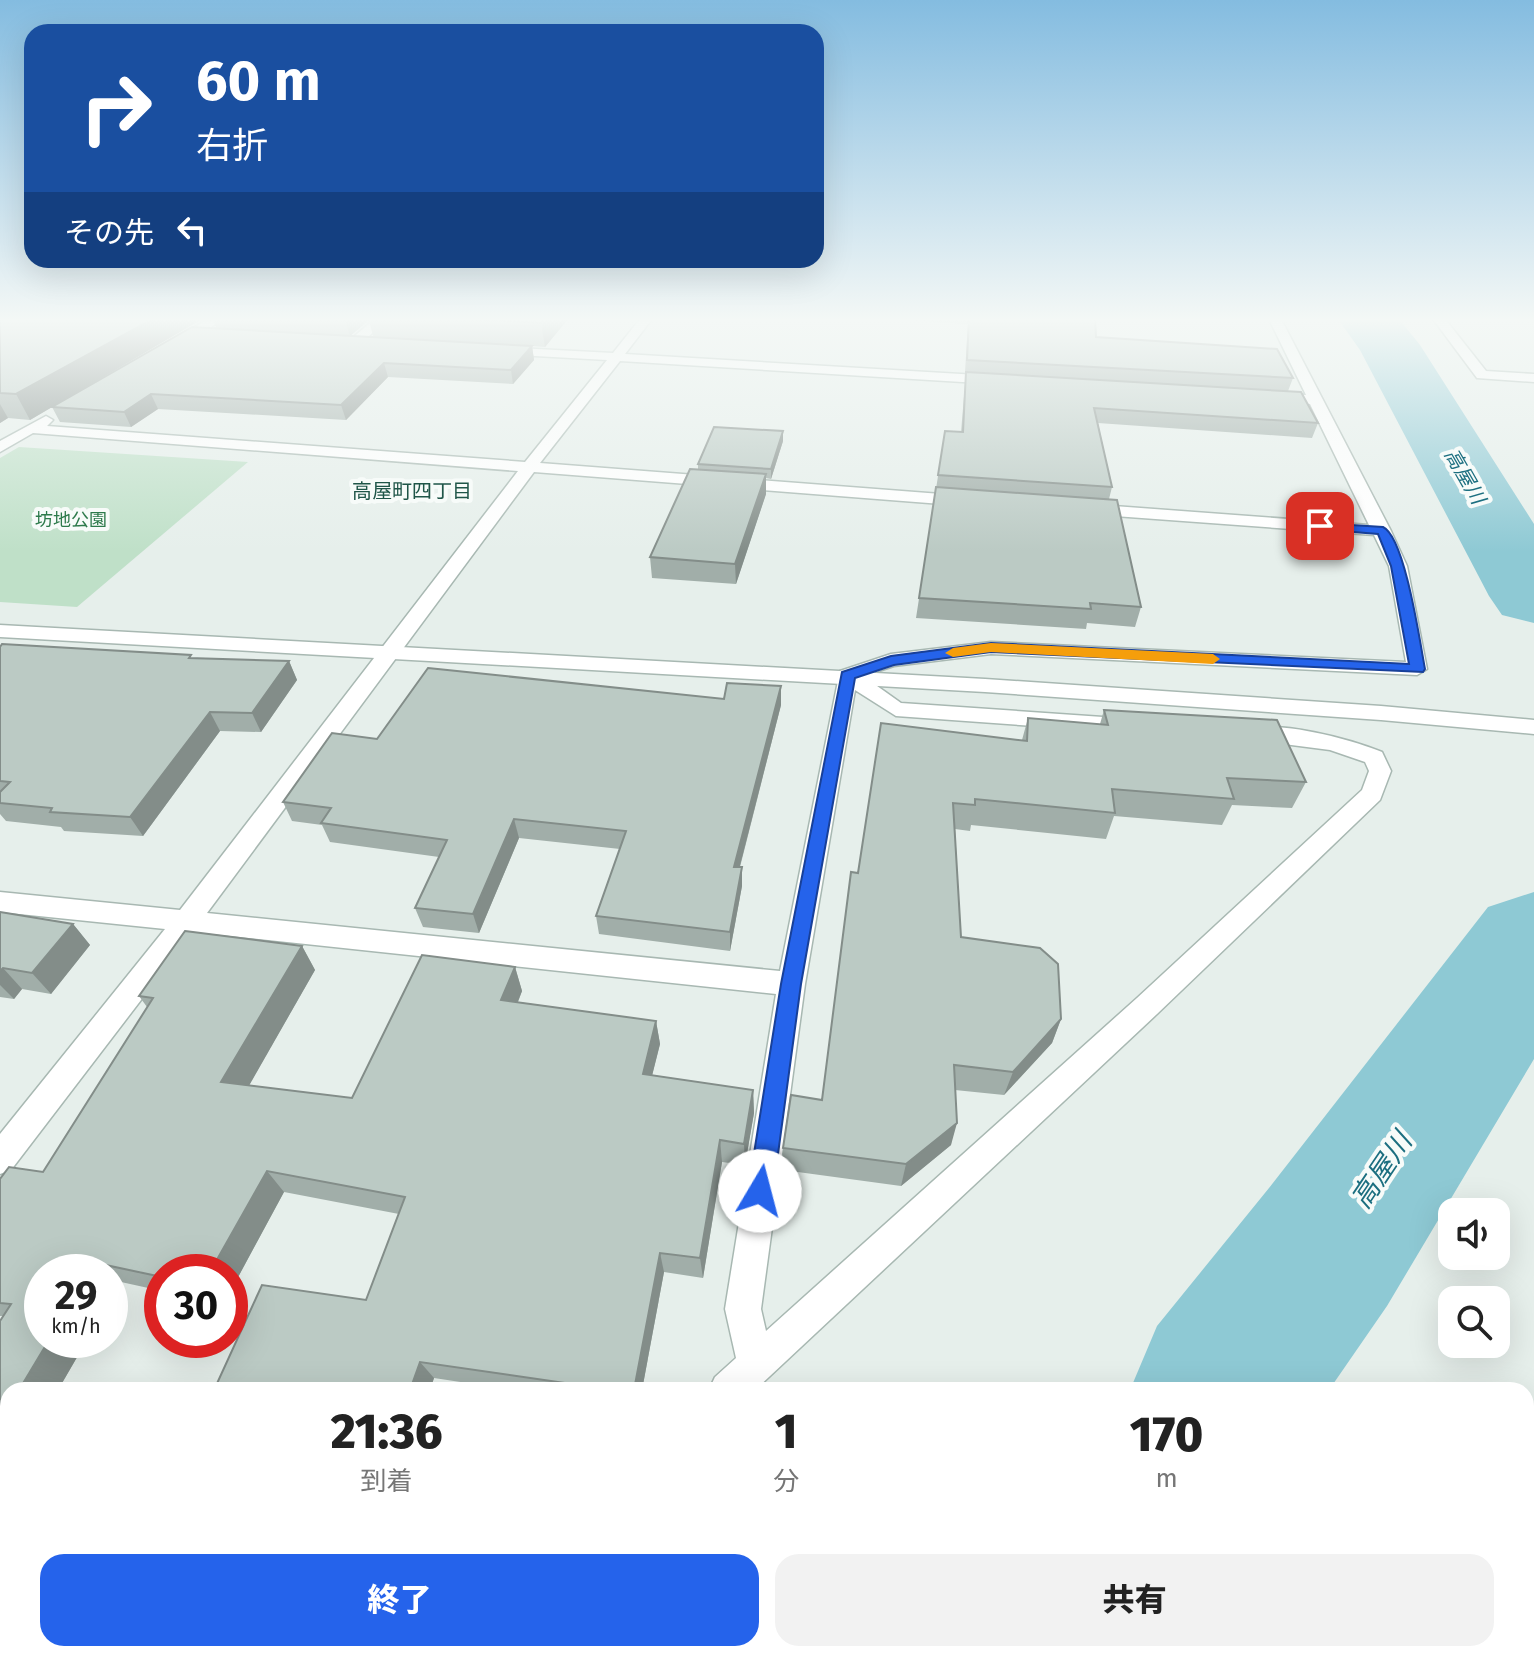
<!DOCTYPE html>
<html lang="ja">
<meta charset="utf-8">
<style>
:root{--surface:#fff;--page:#f2f2f2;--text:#222;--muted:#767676;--accent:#2563eb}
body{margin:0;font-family:"Fira Sans","Noto Sans JP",sans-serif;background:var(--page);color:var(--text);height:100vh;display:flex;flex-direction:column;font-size:30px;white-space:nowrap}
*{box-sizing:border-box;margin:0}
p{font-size:26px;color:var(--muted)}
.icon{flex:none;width:44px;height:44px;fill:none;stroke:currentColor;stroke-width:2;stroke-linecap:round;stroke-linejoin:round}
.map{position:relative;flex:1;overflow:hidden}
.sheet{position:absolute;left:0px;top:1382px;width:1534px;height:280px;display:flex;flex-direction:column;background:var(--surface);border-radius:24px 24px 0 0;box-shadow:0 8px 32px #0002}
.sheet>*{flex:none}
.top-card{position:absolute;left:24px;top:24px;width:800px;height:244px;border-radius:24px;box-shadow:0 8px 32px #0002;background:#1a4fa0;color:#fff;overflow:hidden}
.tools{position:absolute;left:1438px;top:1198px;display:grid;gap:16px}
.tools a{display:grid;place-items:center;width:72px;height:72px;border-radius:16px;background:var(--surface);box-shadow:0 8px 32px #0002;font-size:40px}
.speed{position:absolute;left:24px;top:1254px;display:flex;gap:16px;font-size:40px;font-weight:700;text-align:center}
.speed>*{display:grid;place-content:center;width:104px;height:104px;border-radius:50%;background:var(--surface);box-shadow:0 8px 32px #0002;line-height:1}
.speed small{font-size:20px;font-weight:400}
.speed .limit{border:12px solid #d22;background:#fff;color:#111}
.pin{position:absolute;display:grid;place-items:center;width:68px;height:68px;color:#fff;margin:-34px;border-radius:16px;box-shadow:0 4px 12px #0006}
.me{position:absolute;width:88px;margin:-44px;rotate:8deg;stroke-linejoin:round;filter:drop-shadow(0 0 6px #0008)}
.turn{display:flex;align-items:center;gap:28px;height:168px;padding:0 40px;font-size:36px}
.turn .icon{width:104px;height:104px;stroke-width:2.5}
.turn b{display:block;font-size:56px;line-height:68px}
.then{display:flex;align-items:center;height:76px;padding:0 40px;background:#0003;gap:16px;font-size:30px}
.eta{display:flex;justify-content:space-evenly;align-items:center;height:136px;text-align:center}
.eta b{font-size:48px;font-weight:800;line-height:56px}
.button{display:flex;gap:16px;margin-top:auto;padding:16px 40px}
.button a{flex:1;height:92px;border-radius:24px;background:var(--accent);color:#fff;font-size:32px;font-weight:800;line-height:92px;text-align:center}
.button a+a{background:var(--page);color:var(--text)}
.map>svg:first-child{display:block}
.green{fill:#bfe0c8}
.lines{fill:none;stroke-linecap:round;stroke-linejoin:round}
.river{fill:#8ec9d4;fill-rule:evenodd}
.minor-casing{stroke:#a8b8b2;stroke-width:3}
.tertiary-casing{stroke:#a8b8b2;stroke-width:3}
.minor{fill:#fff;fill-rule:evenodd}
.tertiary{fill:#fff;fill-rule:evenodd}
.wall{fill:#a1aea9;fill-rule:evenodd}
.shaded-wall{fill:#838d89}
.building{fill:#bbcac4;stroke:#838d89;stroke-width:2}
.route{fill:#2563eb;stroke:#184099;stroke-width:2}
.slow{fill:#f59e0b}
.labels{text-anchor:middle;stroke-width:8;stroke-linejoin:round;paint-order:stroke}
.far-park-label{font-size:18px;fill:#2d7a4b;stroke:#f7fbf9}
.far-water-label{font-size:20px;font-style:italic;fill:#1c6f80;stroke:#f7fbf9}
.far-neighbourhood-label{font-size:20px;fill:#1f5548;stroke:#f7fbf9}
.near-water-label{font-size:28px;font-style:italic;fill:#1c6f80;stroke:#f7fbf9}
</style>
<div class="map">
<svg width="1534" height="1662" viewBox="0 0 1534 1662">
<rect width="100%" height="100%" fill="#e6efeb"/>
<path class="green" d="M19,447L248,462L77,607L0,602V458Z"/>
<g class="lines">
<g class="river">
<path d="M1338,319H1399L1420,345L1534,524V623L1502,615L1489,596L1360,350Z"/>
<path d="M1534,892V1059L1387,1306L1329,1390H1130L1157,1326L1269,1188L1488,907Z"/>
<path d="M914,1654H1129L1126,1662H910Z"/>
</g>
<defs>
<g id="minor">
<path d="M208,319H223L182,346H174V340Z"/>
<path d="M375,319H388L359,345H351V339Z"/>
<path d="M640,319H652L625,354L995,376L1002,380L995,384L620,361L540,463L967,496L975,501L967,506L534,472L207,913L780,971L840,671L891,654L991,642L1406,662L1389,566L1374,535L1087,514L1079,509L1087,504L1369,525L1310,404L1275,401L1268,397L1275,393L1306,395L1269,319H1281L1391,531L1407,566L1427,669L1417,675L991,654L894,666L863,676L901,703L1132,719L1140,721L1143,726L1140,731L1132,733L896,716L855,690L805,984L761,1309L766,1331L1137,998L1362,790L1369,771L1365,762L1330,750L1245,739L1242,734L1245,729C1279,720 1350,739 1382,752L1391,771L1380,800L1157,1014L755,1390H709L715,1377L736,1358L725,1309L776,994L193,932L11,1170L0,1174V1134L165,929L0,912V892L180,910L518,471L33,433L0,452V441L46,416L53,420L47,426L525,462L607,360L501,354L495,350L496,347L613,353Z"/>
<path d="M1433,319H1445L1486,371L1534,374V382L1477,378Z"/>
<path d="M409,1654H458L454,1662H405Z"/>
</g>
<path id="tertiary" d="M0,625L985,679L1381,706L1534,720V734L1381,720L985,692L0,637Z"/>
</defs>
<use href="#minor" class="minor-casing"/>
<use href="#tertiary" class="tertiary-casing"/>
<use href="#minor" class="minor"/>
<use href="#tertiary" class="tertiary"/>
</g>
<g class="wall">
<path d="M0,319H568L545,347L532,346L534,360L513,384L388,377L346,420L158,409L131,427L60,422L52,407L216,327L214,322L202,319L30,420L8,418L0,423ZM369,320L373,336H350Z"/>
<path d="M883,319H1095L1096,337L1293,378L1288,391L1318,423L1312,438L1098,423L1112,487L1109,499L1141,607L1135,627L1087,623L1086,629L916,618L945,431L961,432L966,372H965L968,324Z"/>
<path d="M783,441L771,479L766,478V494L736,584L652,578L650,557L698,470V464Z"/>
<path d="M0,647L192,658L289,661L297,680L261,732L220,731L143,836L64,831L61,827L6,821L0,814Z"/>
<path d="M781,705L740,867L742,886L730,951L599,934L596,916L620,849L519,838L479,933L423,927L415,908L439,857L330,842L322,825L292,821L283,802L377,739Z"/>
<path d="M1104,710L1306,782L1292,808L1232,805L1222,825L1114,816L1106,839L971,825L970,831L955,829L961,937L1061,1019L1052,1043L1004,1095L955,1090L951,1145L901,1186L783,1170V1148L822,1100L858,873L1022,740L1028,718L1100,724Z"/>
<path d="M0,912L73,924L90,945L51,994L22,989L14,999L0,997Z"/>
<path d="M185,931L302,946L315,970L249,1085L352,1098L422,955L515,967L522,991L518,1002L656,1021L660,1044L652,1075L753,1090L754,1113L745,1165L722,1162L703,1278L664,1272L642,1390H513L434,1378L430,1390H214L262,1285L366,1300L399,1214L284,1192L230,1292V1272H162V1291L121,1282L110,1300V1272H42V1340H87L58,1390H8V1654H29L25,1662H0V1321L3,1316H0V1179L9,1167L43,1172L147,1007L139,996Z"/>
</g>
<g class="shaded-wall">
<path d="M153,319H202L30,420L16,394Z"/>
<path d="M345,319H369V320L350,336Z"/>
<path d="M545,319H568L545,347L541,323Z"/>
<path d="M532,346L534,360L513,384L511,370Z"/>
<path d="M384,363L388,377L346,420L341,405Z"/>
<path d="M151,394L158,409L131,427L124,412Z"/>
<path d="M0,404L8,418L0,423Z"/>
<path d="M783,431V441L771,479V469Z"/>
<path d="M766,474V494L736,584L735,564Z"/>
<path d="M289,661L297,680L261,732L252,713Z"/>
<path d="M781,686V705L735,885L734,867Z"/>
<path d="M210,712L220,731L143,836L130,817Z"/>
<path d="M514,819L519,838L479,933L473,914Z"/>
<path d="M742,867V886L730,951V932Z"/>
<path d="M73,924L90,945L51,994L32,973Z"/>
<path d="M302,946L315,970L238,1105L221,1082Z"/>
<path d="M515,967L522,991L509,1024L501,1000Z"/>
<path d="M3,968L22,989L14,999L0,985V971Z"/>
<path d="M1061,1019L1052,1043L1004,1095L1013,1072Z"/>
<path d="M656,1021L660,1044L647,1096L643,1074Z"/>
<path d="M753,1090L754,1113L745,1165L744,1144Z"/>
<path d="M957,1123L951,1145L901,1186L906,1164Z"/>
<path d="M720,1140L722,1162L703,1278L700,1258Z"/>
<path d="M267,1171L284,1192L230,1292V1272H210Z"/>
<path d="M660,1253L664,1272L642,1390H634Z"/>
<path d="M96,1263L108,1272H91Z"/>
<path d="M110,1274L121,1282L110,1300Z"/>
<path d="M49,1340H87L58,1390H19Z"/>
<path d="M420,1362L434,1378L430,1390H410Z"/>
<path d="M8,1619V1654H29L25,1662H0V1635Z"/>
</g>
<g class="building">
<path d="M0,319H153L16,394L0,393Z"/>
<path d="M471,319H545L541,323Z"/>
<path d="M969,319H1095L1096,337L1277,349L1293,378L967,360Z"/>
<path d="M192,327L532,346L511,370L384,363L341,405L151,394L124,412L52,407Z"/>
<path d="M966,372L1301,392L1318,423L1094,408L1112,487L938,475L945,431L963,432Z"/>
<path d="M714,427L783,431L771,469L698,464Z"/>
<path d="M690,469L766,474L735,564L650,557Z"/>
<path d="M936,487L1117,500L1141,607L1090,603L1091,609L919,598Z"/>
<path d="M2,644L191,655L189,658L289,661L252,713L210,712L130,817L50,812L52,808L0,803V792L10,782L0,781V647Z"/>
<path d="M428,668L724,699L727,683L781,686L734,867H742L730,932L596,916L626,831L514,819L473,914L415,908L447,840L321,823L331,808L283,802L332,733L377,739Z"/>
<path d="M1104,710L1277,720L1306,782L1227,778L1234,799L1112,789L1115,813L975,799V805L953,803L961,937L1040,948L1058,964L1061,1019L1013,1072L954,1065L957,1123L906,1164L783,1148L791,1095L822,1100L851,872L858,873L881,723L1027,741L1028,718L1108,725Z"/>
<path d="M0,912L73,924L32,973L3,968L0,971Z"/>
<path d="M185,931L302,946L221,1082L352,1098L422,955L515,967L501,1000L656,1021L643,1074L753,1090L744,1144L720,1140L700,1258L660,1253L634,1390H613L420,1362L410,1390H214L262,1285L366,1300L405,1197L267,1171L210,1272H162V1277L96,1263L91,1272H42V1340H49L19,1390H8V1619L0,1635V1321L11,1304L0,1303V1179L9,1167L43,1172L153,998L139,996Z"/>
</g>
<linearGradient id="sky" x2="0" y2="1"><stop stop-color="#84bce0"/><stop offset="0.58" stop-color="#f4f8f6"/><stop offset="1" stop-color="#f4f8f6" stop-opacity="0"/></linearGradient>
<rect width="1534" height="552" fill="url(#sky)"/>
<path class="route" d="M1320,523L1383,527C1405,537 1420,643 1425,669L1423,672L991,652L894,665L855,678L801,984L773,1191L769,1199L760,1203L752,1199L748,1191L781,984L842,672L891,656L991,643L1409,664L1391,566L1378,534L1316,529V524Z"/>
<path class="slow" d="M991,643L1213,654L1220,659L1213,664L991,652L953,657L945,653L953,648Z"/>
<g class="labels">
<g class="far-park-label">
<text x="71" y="526">坊地公園</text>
</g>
<g class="far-water-label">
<text transform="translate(1465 476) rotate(60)" y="7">高屋川</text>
</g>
<g class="far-neighbourhood-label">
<text x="412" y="498">高屋町四丁目</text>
</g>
<g class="near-water-label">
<text transform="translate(1381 1170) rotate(-56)" y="10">高屋川</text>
</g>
</g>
</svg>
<div class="tools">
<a><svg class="icon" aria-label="sound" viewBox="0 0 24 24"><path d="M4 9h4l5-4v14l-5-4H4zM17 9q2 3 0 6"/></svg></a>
<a><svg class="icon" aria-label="search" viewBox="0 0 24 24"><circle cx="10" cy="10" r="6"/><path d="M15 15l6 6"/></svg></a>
</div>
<div class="speed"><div>29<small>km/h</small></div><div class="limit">30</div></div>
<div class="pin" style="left:1320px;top:526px;background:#d93025"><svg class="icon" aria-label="arrive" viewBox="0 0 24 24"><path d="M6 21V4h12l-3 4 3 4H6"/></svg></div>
<svg class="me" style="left:760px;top:1191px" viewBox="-20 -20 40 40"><circle r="19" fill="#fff"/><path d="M0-13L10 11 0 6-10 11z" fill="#2563eb"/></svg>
<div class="top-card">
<div class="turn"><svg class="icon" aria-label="right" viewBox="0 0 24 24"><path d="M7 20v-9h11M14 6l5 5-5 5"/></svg><div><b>60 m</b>右折</div></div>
<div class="then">その先<svg class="icon" aria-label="left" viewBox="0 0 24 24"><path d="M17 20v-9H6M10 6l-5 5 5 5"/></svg></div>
</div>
<section class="sheet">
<div class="eta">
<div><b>21:36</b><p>到着</p></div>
<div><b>1</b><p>分</p></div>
<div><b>170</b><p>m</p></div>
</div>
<div class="button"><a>終了</a><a>共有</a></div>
</section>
</div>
